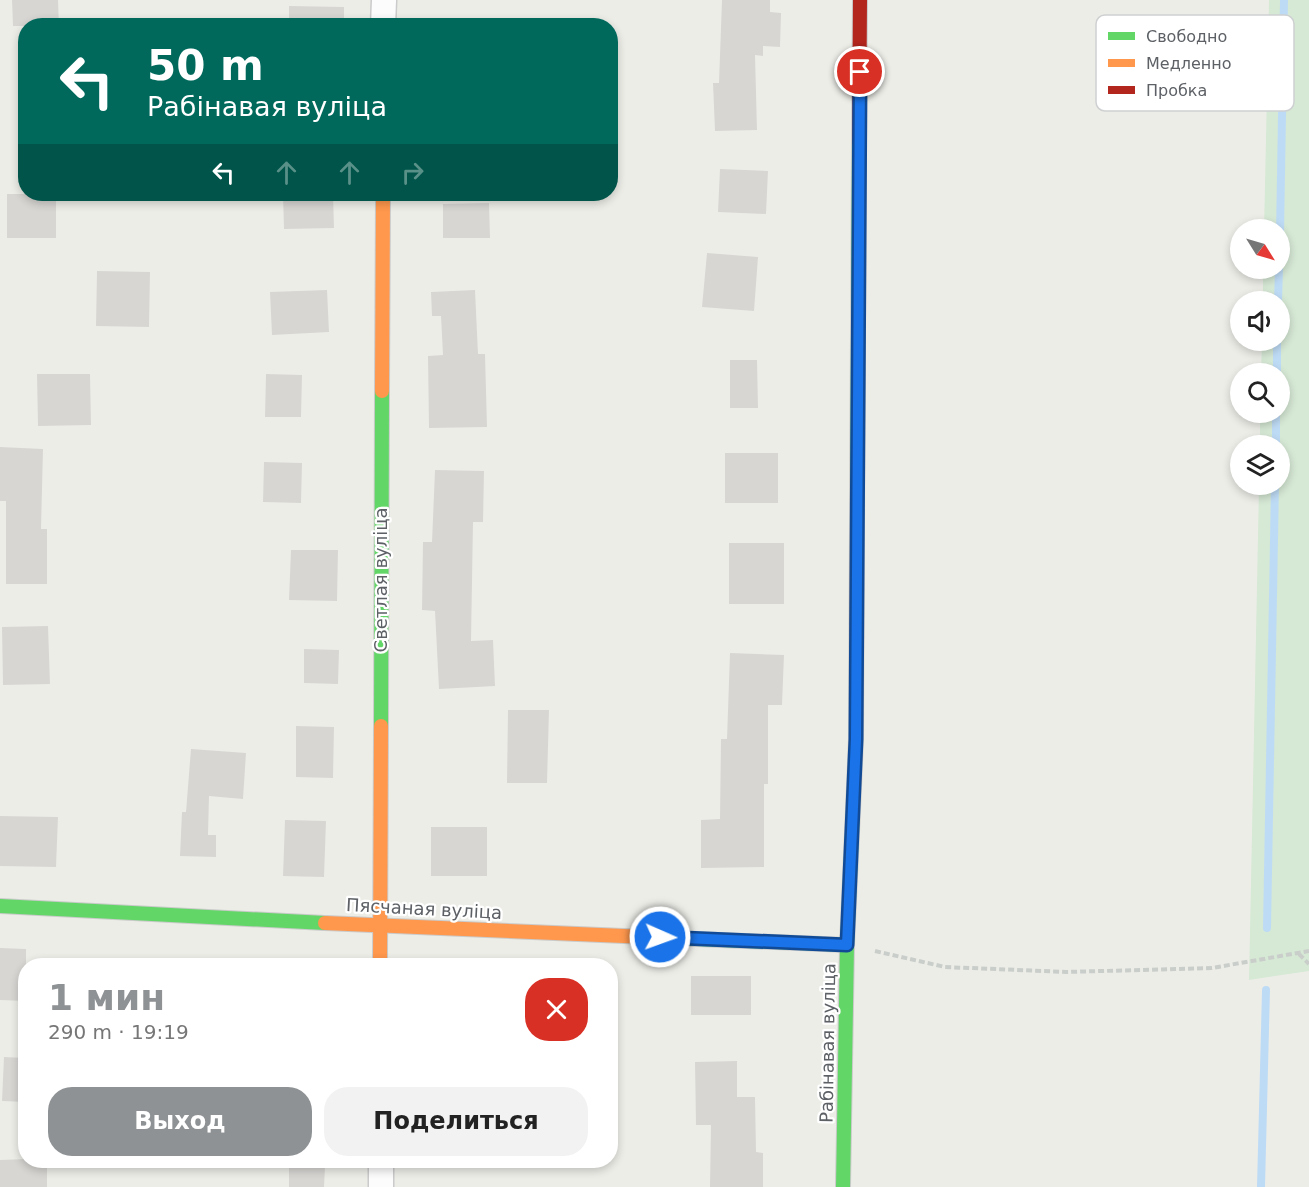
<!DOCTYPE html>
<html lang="ru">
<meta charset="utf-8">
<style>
:root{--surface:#fff;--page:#f2f2f2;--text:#222;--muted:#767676;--accent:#8f9294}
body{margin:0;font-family:"DejaVu Sans",sans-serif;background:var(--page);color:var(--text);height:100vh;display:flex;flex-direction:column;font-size:22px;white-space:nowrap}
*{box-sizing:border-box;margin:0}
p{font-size:20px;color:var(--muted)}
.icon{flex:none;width:33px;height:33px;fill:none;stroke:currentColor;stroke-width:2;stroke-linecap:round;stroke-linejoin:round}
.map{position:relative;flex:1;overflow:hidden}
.drawer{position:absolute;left:18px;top:958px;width:600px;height:210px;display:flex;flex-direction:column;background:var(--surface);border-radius:24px;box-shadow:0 3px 9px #0003}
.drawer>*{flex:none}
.top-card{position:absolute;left:18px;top:18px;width:600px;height:183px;border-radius:24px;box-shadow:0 3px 9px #0003;background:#00695c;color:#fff;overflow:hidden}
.needle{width:39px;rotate:127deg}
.buttons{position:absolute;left:1230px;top:219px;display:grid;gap:12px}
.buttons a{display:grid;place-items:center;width:60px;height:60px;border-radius:50%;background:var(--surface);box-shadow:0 3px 9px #0003;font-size:30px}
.pin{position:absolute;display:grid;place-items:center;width:51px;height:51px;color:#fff;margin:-26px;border:3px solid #fff;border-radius:50%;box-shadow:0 2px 6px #0007}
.me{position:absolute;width:66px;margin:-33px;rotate:92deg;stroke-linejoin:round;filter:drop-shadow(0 0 4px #0008)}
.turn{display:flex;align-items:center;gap:21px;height:126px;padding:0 30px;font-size:27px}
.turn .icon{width:78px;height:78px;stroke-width:2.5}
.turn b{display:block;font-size:42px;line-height:51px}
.lanes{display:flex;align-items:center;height:57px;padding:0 30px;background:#0003;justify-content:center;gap:30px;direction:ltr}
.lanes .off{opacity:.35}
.round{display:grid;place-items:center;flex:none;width:63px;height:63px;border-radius:24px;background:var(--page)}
.summary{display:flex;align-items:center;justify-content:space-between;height:102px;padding:0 30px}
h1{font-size:36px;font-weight:700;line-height:45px;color:var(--accent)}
.action{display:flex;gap:12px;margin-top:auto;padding:12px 30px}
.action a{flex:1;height:69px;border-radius:24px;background:var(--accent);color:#fff;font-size:24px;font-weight:700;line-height:69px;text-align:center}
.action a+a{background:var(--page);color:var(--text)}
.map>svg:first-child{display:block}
.green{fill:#d6e9d5}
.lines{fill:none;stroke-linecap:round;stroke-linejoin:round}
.stream{stroke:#bedbf5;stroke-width:8}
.building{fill:#d7d6d3}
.street-casing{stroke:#cacbca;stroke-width:27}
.fast-casing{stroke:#cacbca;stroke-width:16}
.slow-casing{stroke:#cacbca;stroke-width:16}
.jam-casing{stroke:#cacbca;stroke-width:16}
.path{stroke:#c9cecb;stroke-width:4;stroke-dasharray:6 3;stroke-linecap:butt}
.street{stroke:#fcfcfc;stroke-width:24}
.fast{stroke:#63d668;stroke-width:14}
.slow{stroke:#ff974d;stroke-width:14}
.jam{stroke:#b3261e;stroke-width:14}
.route-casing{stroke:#114b97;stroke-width:15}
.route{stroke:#1a73e8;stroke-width:10}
.labels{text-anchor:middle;stroke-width:4.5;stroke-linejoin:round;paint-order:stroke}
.street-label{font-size:18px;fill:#5d6166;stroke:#fff}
.key{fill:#fff;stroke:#ced0d1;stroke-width:1.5}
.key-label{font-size:16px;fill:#5d6166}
</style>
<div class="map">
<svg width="1309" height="1187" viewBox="0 0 1309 1187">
<rect width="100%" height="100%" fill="#edede8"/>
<path class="green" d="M1269,0H1309V971L1249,980L1259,485L1280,484V446L1260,445V413L1280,412V374L1261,373L1262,341L1280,340V302L1263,301V269L1280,268V230L1264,229Z"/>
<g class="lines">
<g class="stream">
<path d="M1280,233L1284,0"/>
<path d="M1278,302L1279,268"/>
<path d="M1277,374V340"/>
<path d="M1276,446V412"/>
<path d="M1267,928L1275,484"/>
<path d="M1261,1187L1266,990"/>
</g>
</g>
<g class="building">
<path d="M12,0H58L59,26H13Z"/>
<path d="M722,0H770V12L781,13L780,47L763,46V56L755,55L757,130L715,131L713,83H719Z"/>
<path d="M289,6L344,7V26H289Z"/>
<path d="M720,169L768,171L766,214L718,212Z"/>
<rect x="7" y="194" width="49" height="44"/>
<path d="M283,194H333L334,228L284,229Z"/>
<path d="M489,203L490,238H443V204Z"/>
<path d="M707,253L758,257L754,311L702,307Z"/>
<path d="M97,271L150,272L149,327L96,326Z"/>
<path d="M327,290L329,332L272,335L270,292Z"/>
<path d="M475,290L478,354H485L487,427L429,428L428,356L443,355L441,316H432L431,292Z"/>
<path d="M730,360H757L758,408H730Z"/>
<path d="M37,374H90L91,425L38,426Z"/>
<path d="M266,374L302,375L301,417H265Z"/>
<path d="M0,447L43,449L41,529H47V584H6V501H0Z"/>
<rect x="725" y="453" width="53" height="50"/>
<path d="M264,462L302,463L301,503L263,502Z"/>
<path d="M435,470L484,471L483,522H473L471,641L493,640L495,686L439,689L435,611L422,610L423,542H432Z"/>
<rect x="729" y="543" width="55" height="61"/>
<path d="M291,550H338L337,601L289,600Z"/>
<path d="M48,626L50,684L3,685L2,627Z"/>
<path d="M304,649L339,650L338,684L304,683Z"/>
<path d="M730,653L784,655L782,705H768V784H764V867L701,868V820L720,819L721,739H727Z"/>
<path d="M508,710H549L547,783H507Z"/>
<path d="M296,726L334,727L333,778L296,777Z"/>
<path d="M191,749L246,753L243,799L209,796L208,835H216V857L180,856L182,812H186Z"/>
<path d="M0,816L58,817L56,867L0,866Z"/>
<path d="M285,820L326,821L324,877L283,876Z"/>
<rect x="431" y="827" width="56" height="49"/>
<path d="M0,948L26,949V1001L0,1000Z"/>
<rect x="691" y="976" width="60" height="39"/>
<path d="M4,1057L26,1058V1102L2,1101Z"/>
<path d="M737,1061V1097H755L756,1152L763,1153V1187H710L711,1125H696L695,1062Z"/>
<path d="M26,1159V1161H47V1187H0V1160Z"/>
<path d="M289,1167H325L324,1187H289Z"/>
</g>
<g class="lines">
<defs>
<g id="street">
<path d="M383,26L384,0"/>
<path d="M381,1161V1187"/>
</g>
<g id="fast">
<path d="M857,522L859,142"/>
<path d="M381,726L382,391"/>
<path d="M0,906L325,923"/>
<path d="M647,937L847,945"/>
<path d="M843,1187L847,945L853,810"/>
</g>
<g id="slow">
<path d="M382,391L383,194"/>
<path d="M853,810L856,739L857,522"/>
<path d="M325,923L647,937"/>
<path d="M380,966L381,726"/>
</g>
<path id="jam" d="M859,142L860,0"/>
</defs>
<use href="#street" class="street-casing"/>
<use href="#fast" class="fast-casing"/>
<use href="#slow" class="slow-casing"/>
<use href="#jam" class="jam-casing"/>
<g class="path">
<path d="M875,951L945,967L1066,972L1212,968L1309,951"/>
<path d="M1299,954L1309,964"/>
</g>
<use href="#street" class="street"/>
<use href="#fast" class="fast"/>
<use href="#slow" class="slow"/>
<use href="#jam" class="jam"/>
</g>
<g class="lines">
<defs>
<path id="route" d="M660,937L847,945L856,739L860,72"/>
</defs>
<use href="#route" class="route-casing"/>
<use href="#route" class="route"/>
</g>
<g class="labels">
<g class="street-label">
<text transform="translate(381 580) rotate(-90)" y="6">Светлая вуліца</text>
<text transform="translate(424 909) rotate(3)" y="6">Пясчаная вуліца</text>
<text transform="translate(828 1043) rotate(-89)" y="6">Рабінавая вуліца</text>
</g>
</g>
<rect x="1096" y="15" width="198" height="96" rx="9" class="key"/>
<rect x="1108" y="32" width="27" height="8" fill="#63d668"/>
<rect x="1108" y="59" width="27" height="8" fill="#ff974d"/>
<rect x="1108" y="86" width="27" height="8" fill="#b3261e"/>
<g class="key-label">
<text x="1146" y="42">Свободно</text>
<text x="1146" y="69">Медленно</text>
<text x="1146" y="96">Пробка</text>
</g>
</svg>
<div class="buttons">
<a><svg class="needle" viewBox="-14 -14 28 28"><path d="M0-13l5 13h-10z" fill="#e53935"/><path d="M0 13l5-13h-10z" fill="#767676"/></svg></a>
<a><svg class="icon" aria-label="sound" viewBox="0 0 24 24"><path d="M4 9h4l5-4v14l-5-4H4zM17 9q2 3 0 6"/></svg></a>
<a><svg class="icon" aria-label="search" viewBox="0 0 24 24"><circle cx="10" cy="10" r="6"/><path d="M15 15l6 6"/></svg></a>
<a><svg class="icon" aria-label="layers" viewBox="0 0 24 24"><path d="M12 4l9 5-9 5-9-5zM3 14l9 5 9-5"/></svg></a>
</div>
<div class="pin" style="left:860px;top:72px;background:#d93025"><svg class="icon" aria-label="arrive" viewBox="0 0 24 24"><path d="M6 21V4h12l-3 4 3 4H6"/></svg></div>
<svg class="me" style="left:660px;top:937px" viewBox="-20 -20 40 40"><circle r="17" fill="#1a73e8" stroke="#fff" stroke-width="3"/><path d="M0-11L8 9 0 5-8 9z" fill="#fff"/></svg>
<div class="top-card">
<div class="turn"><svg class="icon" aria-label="left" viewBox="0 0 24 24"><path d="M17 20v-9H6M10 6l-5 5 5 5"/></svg><div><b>50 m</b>Рабінавая вуліца</div></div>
<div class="lanes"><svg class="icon" aria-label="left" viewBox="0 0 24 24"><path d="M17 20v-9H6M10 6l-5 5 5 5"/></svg><svg class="icon off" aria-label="ahead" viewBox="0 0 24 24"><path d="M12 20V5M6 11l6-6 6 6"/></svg><svg class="icon off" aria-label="ahead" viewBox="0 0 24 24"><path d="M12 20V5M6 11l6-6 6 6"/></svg><svg class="icon off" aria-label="right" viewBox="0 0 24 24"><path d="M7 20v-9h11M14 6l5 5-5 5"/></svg></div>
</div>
<section class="drawer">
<div class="summary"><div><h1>1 мин</h1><p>290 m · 19:19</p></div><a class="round" style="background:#d93025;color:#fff"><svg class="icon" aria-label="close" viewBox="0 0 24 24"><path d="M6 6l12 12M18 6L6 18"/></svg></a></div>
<div class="action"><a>Выход</a><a>Поделиться</a></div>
</section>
</div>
